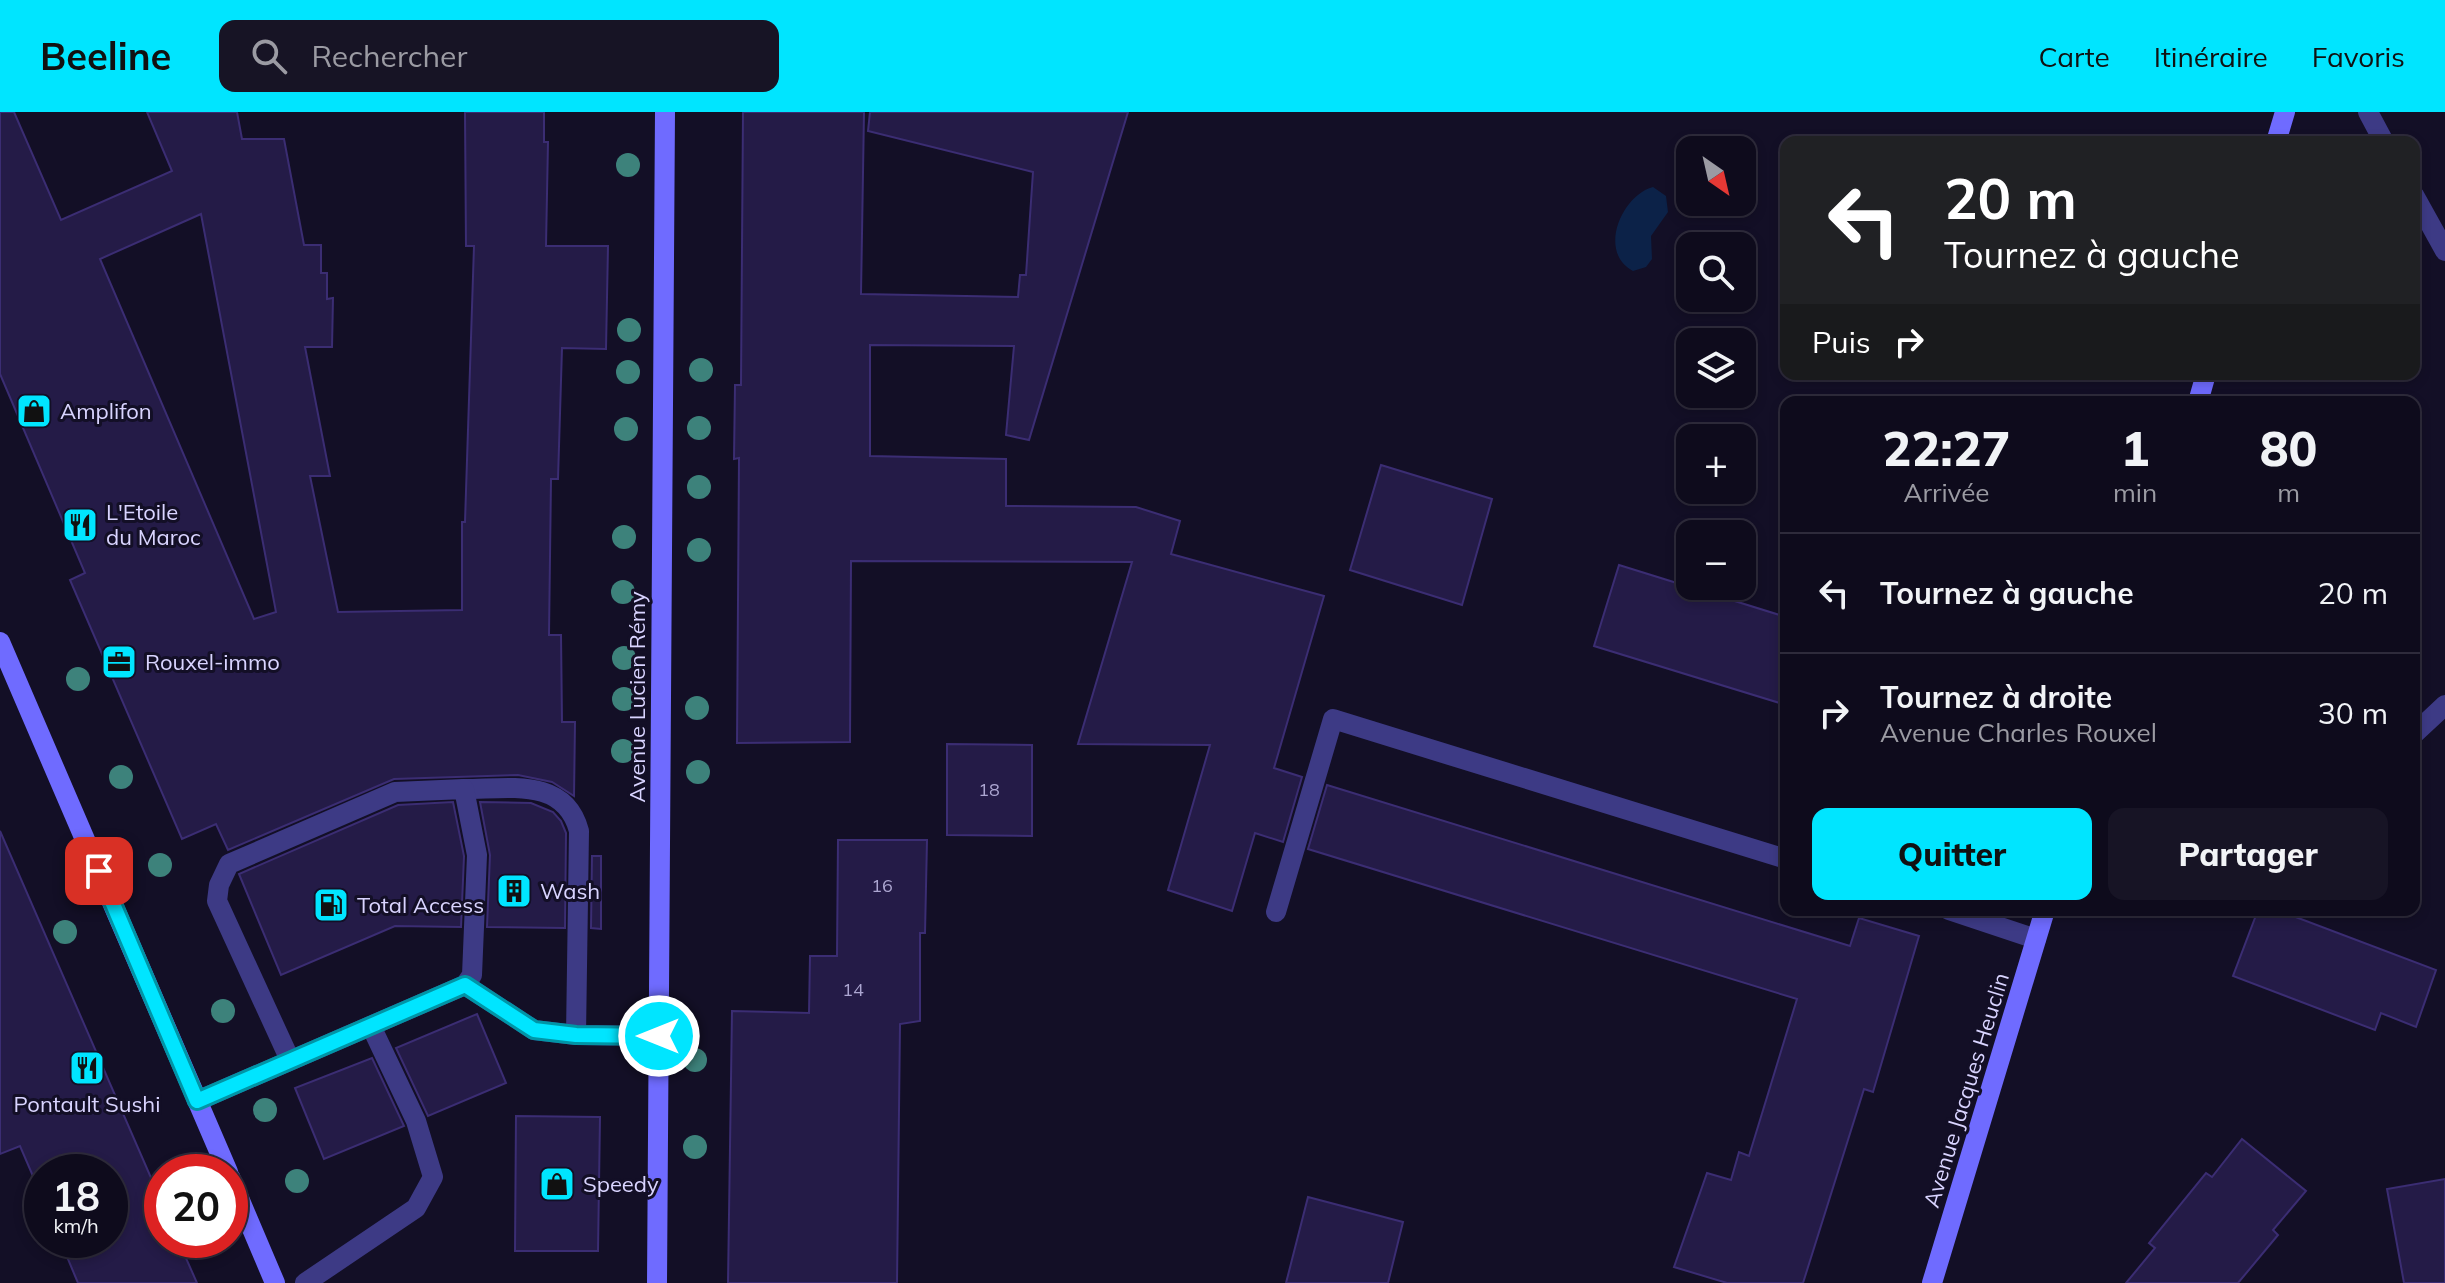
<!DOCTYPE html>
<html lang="fr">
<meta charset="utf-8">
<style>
:root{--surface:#0e0b1c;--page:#171425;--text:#f1f3f6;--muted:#9b9ba3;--line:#2e2b3b;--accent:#00e5ff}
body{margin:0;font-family:Mulish,sans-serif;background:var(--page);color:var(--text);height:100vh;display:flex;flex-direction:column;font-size:30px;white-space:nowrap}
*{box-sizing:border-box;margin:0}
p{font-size:26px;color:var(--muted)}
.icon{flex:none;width:44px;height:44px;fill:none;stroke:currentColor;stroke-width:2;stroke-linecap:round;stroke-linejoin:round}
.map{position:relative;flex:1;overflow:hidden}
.details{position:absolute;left:1780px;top:284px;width:640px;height:520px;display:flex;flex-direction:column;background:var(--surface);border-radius:16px;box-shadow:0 4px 12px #0003,0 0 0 2px var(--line)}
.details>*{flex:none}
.hud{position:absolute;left:1780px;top:24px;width:640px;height:244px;border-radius:16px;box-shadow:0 4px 12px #0003,0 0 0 2px var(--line);background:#202124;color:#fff;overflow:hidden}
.needle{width:52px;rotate:146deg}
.fabs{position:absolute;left:1676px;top:24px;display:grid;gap:16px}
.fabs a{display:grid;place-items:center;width:80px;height:80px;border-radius:16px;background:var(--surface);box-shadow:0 4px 12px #0003,0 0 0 2px var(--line);font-size:40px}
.speed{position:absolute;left:24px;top:1042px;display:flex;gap:16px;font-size:40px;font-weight:700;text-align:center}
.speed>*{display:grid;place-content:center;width:104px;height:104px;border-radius:50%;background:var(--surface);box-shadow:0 4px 12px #0003,0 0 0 2px var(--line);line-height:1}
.speed small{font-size:20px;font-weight:400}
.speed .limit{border:12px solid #d22;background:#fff;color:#111}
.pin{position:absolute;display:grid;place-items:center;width:68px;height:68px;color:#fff;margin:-34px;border-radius:16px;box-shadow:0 4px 12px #0006}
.me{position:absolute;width:88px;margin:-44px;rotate:270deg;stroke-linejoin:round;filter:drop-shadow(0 0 6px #0008)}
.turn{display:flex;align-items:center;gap:28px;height:168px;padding:0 32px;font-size:36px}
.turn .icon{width:104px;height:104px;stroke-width:2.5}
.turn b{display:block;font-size:56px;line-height:68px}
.then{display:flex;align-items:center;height:76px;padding:0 32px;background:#0003;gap:16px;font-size:30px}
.eta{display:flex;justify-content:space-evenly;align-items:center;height:136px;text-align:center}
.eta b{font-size:48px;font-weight:800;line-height:56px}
.button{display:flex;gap:16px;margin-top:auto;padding:16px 32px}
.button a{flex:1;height:92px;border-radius:16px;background:var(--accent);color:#111;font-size:32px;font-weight:800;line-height:92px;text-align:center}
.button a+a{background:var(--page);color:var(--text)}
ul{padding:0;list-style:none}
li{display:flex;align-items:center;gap:24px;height:120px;padding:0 32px;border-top:2px solid var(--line)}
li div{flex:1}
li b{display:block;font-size:30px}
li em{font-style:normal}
header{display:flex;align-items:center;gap:48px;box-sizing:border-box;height:112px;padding:0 40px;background:var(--accent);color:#111}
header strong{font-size:38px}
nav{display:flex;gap:44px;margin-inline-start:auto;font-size:28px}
.search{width:560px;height:72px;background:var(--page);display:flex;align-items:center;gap:20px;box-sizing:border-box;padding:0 28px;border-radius:16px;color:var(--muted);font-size:30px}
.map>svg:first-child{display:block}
.water{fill:#0c2248}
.building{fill:#241b47;stroke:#3b2d73;stroke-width:2;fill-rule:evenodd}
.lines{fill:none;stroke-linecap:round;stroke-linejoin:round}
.lane{stroke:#3d3a85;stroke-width:20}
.street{stroke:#3d3a85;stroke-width:20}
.secondary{stroke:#6f6bff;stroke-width:20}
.tree{fill:#3d827b}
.route-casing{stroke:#0095a6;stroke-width:20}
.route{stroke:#00e5ff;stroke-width:14}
.labels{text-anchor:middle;stroke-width:6;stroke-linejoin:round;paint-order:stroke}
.number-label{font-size:18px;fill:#aca6d1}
.poi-label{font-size:22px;fill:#d9d4ff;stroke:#130f26;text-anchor:start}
.street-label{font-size:22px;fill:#d9d4ff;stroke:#130f26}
</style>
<header>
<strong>Beeline</strong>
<div class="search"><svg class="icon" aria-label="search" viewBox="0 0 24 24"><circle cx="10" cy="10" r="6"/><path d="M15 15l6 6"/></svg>Rechercher</div>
<nav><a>Carte</a><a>Itinéraire</a><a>Favoris</a></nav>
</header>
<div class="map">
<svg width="2445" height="1171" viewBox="0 0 2445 1171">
<rect width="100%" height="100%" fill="#130f26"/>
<path class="water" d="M1653,75L1666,84L1668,100L1651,124L1652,147L1646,155L1633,159C1597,140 1622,83 1653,75Z"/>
<g class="building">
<path d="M0,0H14L61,108L172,59L147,0H237L242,27H284L304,133H321V161H327V187L333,186L332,235H305L330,364H310L338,500L462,498V410H465L474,134H466L465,0H544V30H548L546,134H608L606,237L562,236L558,367H551L549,523H561L562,610H575L574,684L552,670L518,663L394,667L228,738L216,712L182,727L70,468L85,461L0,262ZM201,102L276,500L254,507L100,147Z"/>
<path d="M743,0H864L861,182L1018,185L1020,163H1026L1033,60L868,19L870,0H1128L1029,328L1006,323L1014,234L870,233V344L1006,347V394L1136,395L1180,409L1171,442L1324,484L1274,656L1302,665L1283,730L1255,721L1232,799L1168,778L1210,633L1078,632L1132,450L851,449L850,630L737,631L739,346L734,347L735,273H741Z"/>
<path d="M1381,353L1492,387L1462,493L1350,458Z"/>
<path d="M1619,453L1786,505V593L1594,534Z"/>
<path d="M947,632L1032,633V724L947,723Z"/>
<path d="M1327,673L1850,834L1859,806L1919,824L1873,980L1864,977L1803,1171H1727L1674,1155L1707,1061L1731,1068L1739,1040L1749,1044L1797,887L1308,737Z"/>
<path d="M453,690L464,744L461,815L395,814L281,863L239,762L398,693Z"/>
<path d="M480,690L531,691L553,700L561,709L566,721L565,816L487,815L490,743Z"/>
<path d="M0,719L162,1091V1128H178L197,1171H78L60,1128H110V1060H42V1085L20,1034L0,1042Z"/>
<path d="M838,728H927L925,821H920V909L900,912L897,1171H728L732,899L809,901L810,844H837Z"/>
<path d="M592,744H601V817L591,816Z"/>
<path d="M2258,798H2277L2436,858L2416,915L2381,901L2375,918L2233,864Z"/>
<path d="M477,902L506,971L428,1004L396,936Z"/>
<path d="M372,946L404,1014L324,1047L295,976Z"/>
<path d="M516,1004L600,1005L598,1139H515Z"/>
<path d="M2242,1027L2306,1079L2273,1118L2278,1123L2238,1171H2126L2155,1136L2149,1131L2206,1061L2212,1065Z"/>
<path d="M2445,1067V1171H2404L2387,1077Z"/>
<path d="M1308,1085L1403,1110L1388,1171H1286Z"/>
</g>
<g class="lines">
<g class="lane">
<path d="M464,677C509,677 565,665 579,719L576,923"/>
<path d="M1949,798L2036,827"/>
<path d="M1276,800L1333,607L1786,747"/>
<path d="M465,873L534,918L576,923L659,924"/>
<path d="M197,989L465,873L472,863L477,743L464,677L395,680L229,752L219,773L217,789L290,948"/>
<path d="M305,1171L416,1096L433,1065L416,1009L371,914"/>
</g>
<g class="street">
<path d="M2368,0L2384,30"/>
<path d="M2414,83L2445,139"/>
<path d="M2414,622L2445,593"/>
</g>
<g class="secondary">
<path d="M2276,30L2285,0"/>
<path d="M2198,290L2206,262"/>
<path d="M0,530L228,1060"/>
<path d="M230,1065L275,1171"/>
<path d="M657,1171L665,0"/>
<path d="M1932,1171L2045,798"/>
</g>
</g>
<g class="tree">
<circle cx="628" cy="53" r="12"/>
<circle cx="629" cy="218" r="12"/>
<circle cx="701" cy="258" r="12"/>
<circle cx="628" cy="260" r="12"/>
<circle cx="699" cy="316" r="12"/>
<circle cx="626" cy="317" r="12"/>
<circle cx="699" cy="375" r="12"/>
<circle cx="624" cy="425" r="12"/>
<circle cx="699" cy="438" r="12"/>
<circle cx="623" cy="480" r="12"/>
<circle cx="624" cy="546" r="12"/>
<circle cx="78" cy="567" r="12"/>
<circle cx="624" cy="587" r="12"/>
<circle cx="697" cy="596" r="12"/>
<circle cx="623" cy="639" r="12"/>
<circle cx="698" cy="660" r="12"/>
<circle cx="121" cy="665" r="12"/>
<circle cx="160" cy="753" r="12"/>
<circle cx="65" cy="820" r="12"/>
<circle cx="223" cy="899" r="12"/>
<circle cx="695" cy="948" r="12"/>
<circle cx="265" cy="998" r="12"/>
<circle cx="695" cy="1035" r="12"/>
<circle cx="297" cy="1069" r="12"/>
</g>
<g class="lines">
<defs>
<path id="route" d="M99,759L197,989L465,873L534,918L576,923L659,924"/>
</defs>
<use href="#route" class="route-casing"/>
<use href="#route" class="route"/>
</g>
<defs>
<symbol id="shop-square" viewBox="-11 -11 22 22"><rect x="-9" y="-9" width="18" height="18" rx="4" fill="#00e5ff" stroke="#130f26"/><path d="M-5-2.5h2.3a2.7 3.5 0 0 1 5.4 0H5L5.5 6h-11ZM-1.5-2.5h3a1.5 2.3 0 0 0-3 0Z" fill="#111"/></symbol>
<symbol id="restaurant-square" viewBox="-11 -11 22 22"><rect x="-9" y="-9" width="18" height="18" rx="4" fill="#00e5ff" stroke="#130f26"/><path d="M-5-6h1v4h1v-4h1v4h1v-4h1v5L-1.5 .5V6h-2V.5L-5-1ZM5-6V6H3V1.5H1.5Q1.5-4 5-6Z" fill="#111"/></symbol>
<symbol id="office-square" viewBox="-11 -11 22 22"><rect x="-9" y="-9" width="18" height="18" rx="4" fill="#00e5ff" stroke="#130f26"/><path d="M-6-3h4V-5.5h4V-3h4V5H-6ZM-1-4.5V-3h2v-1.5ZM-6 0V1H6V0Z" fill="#111"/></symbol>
<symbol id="building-square" viewBox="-11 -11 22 22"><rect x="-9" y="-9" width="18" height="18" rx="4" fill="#00e5ff" stroke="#130f26"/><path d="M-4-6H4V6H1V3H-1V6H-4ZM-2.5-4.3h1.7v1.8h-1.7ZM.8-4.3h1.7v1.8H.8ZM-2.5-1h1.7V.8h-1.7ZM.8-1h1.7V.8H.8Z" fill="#111"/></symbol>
<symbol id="fuel-square" viewBox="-11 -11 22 22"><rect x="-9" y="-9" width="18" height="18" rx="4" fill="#00e5ff" stroke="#130f26"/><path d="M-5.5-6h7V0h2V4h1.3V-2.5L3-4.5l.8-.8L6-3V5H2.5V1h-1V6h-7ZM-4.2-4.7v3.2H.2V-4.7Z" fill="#111"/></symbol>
</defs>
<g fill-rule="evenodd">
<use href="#shop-square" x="14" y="279" width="40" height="40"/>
<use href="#restaurant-square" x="60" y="393" width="40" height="40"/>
<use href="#office-square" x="99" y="530" width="40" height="40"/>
<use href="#building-square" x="494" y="759" width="40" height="40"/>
<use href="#fuel-square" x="311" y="773" width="40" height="40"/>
<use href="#restaurant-square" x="67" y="936" width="40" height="40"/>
<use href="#shop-square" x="537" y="1052" width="40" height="40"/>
</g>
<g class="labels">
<g class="number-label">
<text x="989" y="684">18</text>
<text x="882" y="780">16</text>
<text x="853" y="884">14</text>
</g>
<g class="poi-label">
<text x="60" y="307">Amplifon</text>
<text x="106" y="408">L'Etoile<tspan x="106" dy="25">du Maroc</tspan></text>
<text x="145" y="558">Rouxel-immo</text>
<text x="540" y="787">Wash</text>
<text x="357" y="801">Total Access</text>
<text x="87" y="1000" text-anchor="middle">Pontault Sushi</text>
<text x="583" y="1080">Speedy</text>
</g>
<g class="street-label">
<text transform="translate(637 585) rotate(-90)" y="8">Avenue Lucien Rémy</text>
<text transform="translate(1966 978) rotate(-73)" y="8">Avenue Jacques Heuclin</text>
</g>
</g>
</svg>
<div class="fabs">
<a><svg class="needle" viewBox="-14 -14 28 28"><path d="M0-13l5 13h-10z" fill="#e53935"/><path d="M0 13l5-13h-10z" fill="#9b9ba3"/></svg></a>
<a><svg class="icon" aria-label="search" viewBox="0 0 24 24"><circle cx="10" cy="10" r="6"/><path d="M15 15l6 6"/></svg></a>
<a><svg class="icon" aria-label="layers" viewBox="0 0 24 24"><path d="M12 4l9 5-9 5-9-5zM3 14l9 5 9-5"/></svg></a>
<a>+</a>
<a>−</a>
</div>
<div class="speed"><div>18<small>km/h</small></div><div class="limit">20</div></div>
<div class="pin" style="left:99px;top:759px;background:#d93025"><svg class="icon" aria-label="arrive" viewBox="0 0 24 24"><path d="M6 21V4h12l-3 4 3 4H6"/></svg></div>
<svg class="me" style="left:659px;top:924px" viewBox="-20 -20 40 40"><circle r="17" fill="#00e5ff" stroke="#fff" stroke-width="3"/><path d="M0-11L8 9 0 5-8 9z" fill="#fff"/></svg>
<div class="hud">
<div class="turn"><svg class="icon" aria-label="left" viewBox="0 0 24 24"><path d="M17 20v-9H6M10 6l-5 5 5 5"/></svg><div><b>20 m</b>Tournez à gauche</div></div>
<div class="then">Puis<svg class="icon" aria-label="right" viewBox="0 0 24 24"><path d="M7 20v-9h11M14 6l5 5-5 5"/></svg></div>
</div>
<section class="details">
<div class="eta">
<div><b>22:27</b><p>Arrivée</p></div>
<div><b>1</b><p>min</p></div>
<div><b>80</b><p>m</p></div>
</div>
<ul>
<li><svg class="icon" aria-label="left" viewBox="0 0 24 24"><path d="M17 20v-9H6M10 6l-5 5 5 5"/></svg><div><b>Tournez à gauche</b></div><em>20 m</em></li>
<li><svg class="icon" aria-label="right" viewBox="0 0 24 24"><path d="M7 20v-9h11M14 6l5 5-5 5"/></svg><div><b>Tournez à droite</b><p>Avenue Charles Rouxel</p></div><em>30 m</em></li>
</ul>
<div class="button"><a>Quitter</a><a>Partager</a></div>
</section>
</div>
